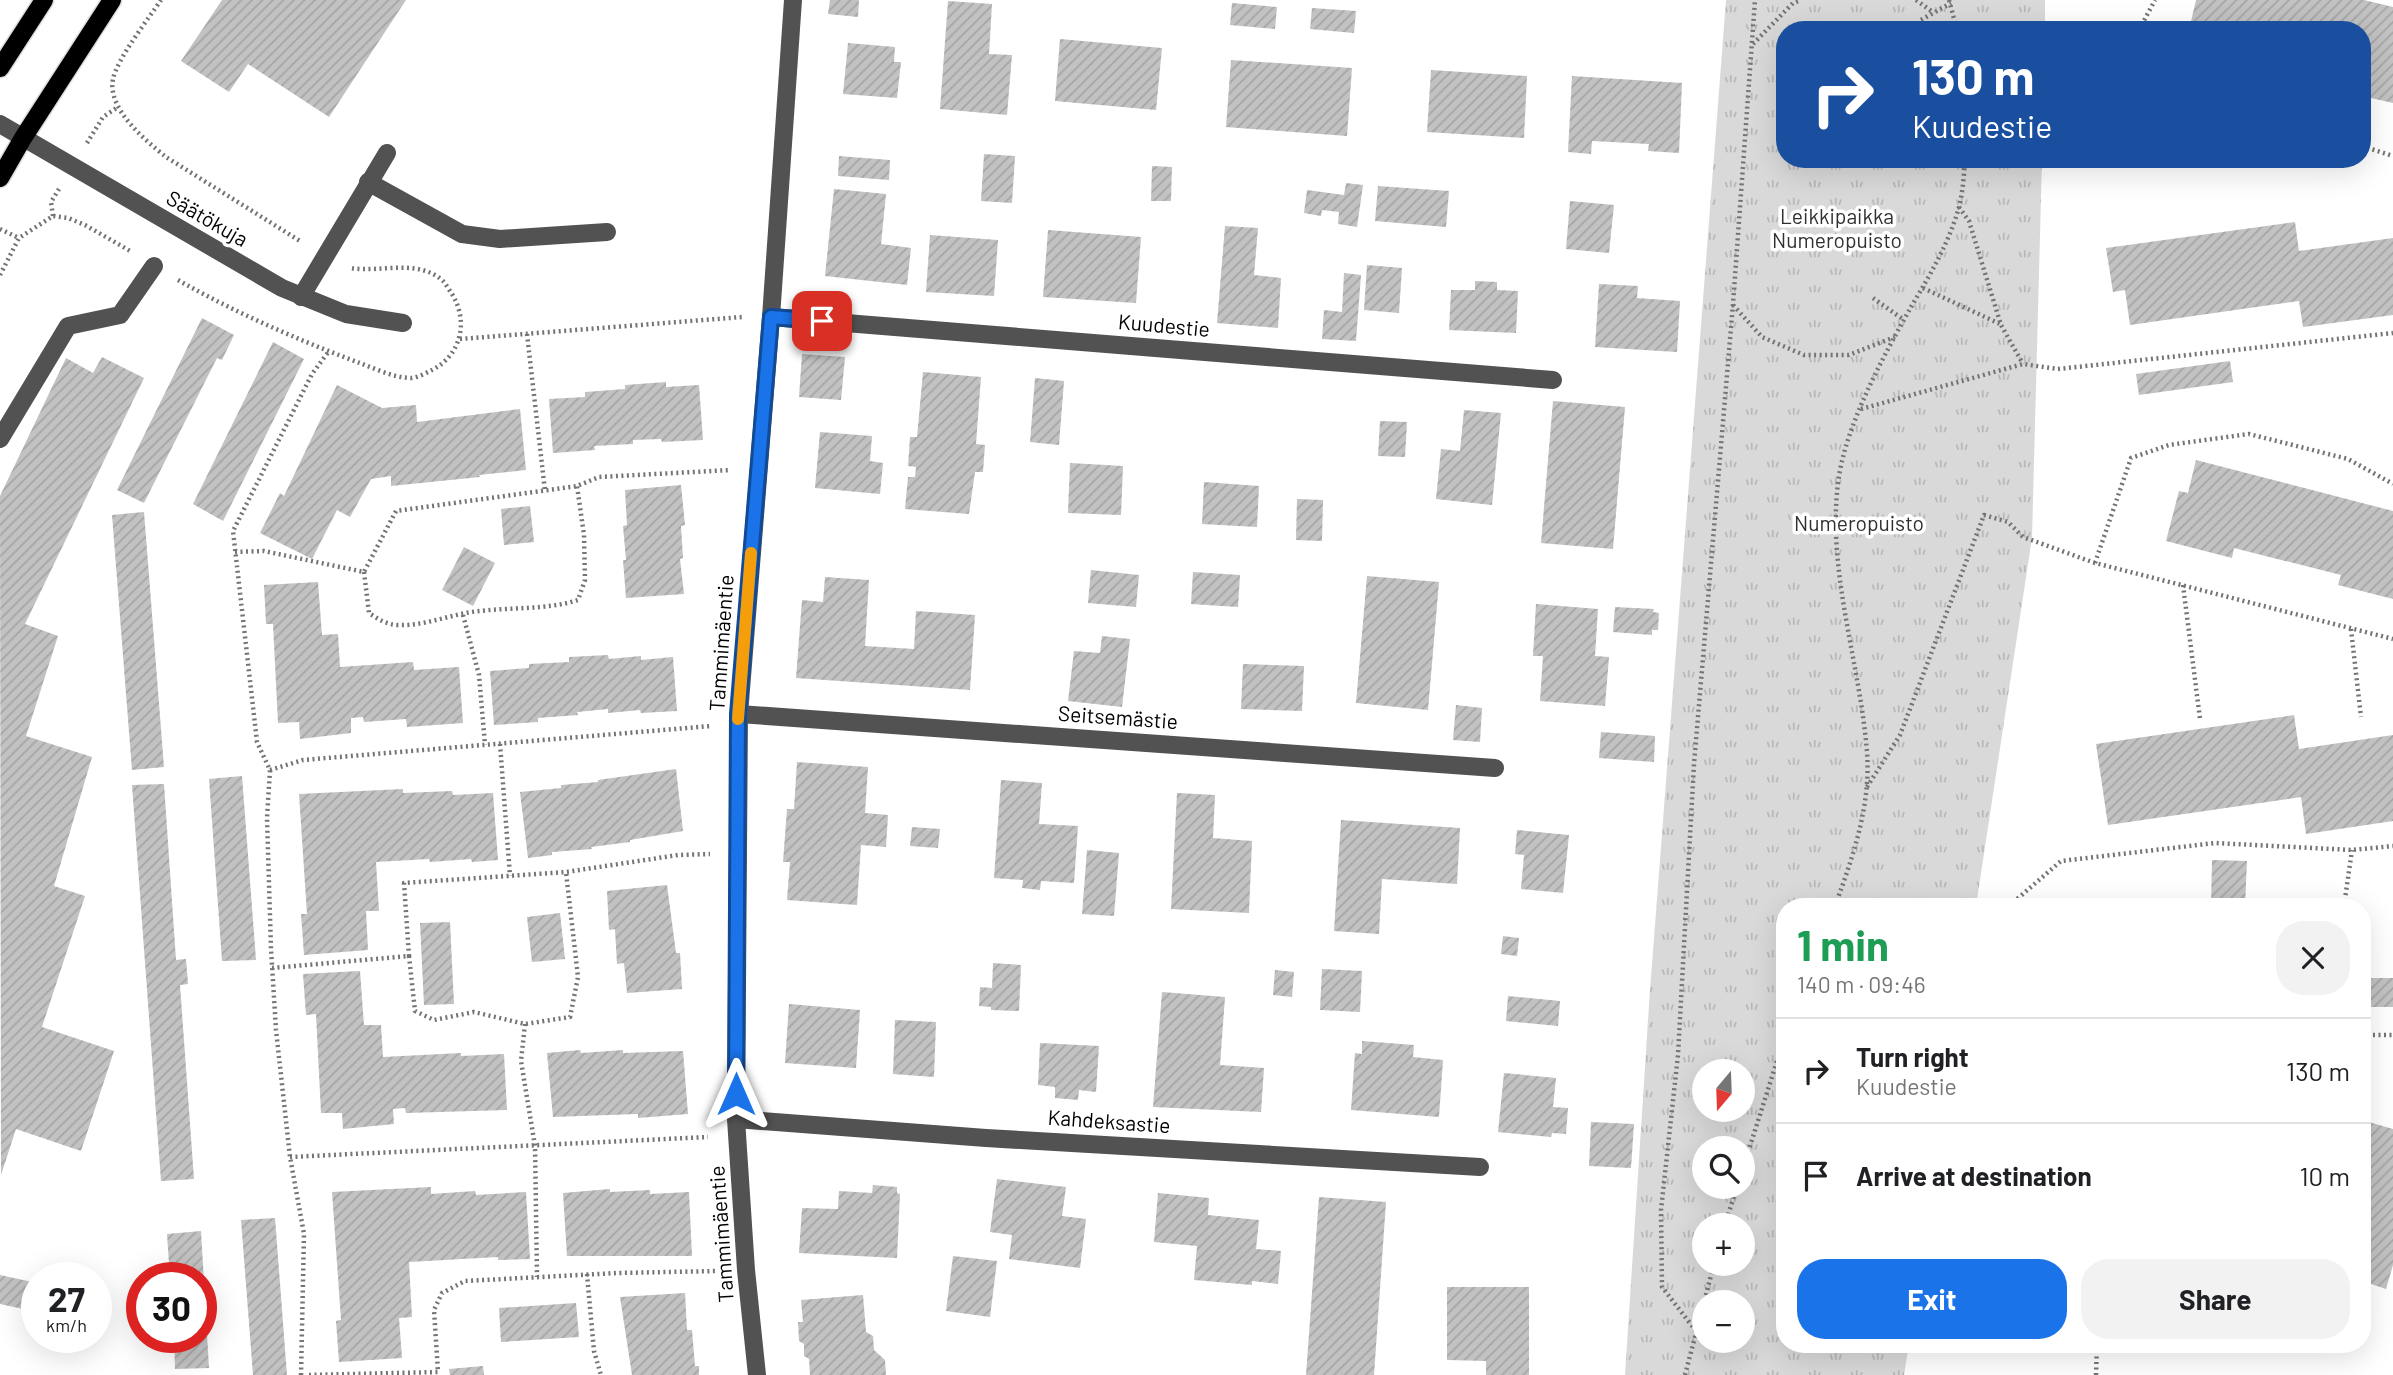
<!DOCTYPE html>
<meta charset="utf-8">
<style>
:root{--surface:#fff;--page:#f2f2f2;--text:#202124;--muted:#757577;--line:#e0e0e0;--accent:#1a73e8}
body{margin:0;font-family:Barlow,sans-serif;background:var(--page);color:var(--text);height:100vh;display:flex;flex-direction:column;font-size:26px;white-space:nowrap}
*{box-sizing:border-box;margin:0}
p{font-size:23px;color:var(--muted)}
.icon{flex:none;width:38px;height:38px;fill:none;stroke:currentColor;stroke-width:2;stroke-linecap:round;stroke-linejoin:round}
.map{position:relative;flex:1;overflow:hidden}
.details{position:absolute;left:1776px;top:898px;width:595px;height:455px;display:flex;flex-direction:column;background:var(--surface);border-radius:28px;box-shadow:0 7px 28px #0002}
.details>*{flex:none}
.banner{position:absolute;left:1776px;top:21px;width:595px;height:147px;border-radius:28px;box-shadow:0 7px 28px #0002;background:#1a4fa0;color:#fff;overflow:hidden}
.needle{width:46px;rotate:199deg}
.buttons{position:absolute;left:1692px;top:1059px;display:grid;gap:14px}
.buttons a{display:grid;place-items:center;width:63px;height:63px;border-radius:50%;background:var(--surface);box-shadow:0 7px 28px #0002;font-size:35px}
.speed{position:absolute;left:21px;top:1262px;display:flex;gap:14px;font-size:35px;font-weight:700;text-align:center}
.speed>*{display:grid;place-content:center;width:91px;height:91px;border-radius:50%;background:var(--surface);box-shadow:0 7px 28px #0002;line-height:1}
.speed small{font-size:18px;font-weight:400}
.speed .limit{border:10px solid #d22;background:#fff;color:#111}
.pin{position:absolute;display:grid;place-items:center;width:60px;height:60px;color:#fff;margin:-30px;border-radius:14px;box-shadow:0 4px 10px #0006}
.me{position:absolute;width:77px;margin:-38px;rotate:0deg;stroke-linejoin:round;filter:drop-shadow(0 0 5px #0008)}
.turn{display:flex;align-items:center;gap:24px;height:147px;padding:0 21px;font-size:32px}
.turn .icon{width:91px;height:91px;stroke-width:2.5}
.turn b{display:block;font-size:49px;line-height:60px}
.round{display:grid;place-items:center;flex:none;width:74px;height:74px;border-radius:28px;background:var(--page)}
.head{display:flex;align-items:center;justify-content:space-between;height:119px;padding:0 21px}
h1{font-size:42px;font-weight:700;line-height:52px;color:#1e9e55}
.action{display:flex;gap:14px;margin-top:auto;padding:14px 21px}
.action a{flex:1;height:80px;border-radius:28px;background:var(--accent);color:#fff;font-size:28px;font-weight:700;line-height:80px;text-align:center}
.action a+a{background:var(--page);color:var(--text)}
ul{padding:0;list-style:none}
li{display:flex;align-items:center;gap:21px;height:105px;padding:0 21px;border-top:2px solid var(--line)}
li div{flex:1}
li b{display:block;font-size:26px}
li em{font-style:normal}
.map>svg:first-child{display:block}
.grass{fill:url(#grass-tufts);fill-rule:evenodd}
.building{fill:url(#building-hatch)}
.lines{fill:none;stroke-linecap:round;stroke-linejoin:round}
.major-casing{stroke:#dbdbdb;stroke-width:21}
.path{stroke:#747474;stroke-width:4.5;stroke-dasharray:2 3.5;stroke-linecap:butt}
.minor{stroke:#525252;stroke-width:18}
.major{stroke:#000;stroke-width:18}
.route-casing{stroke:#114b97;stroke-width:18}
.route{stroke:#1a73e8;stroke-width:12}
.slow{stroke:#f59e0b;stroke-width:12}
.labels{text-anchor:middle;stroke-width:7;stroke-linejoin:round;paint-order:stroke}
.park-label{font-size:21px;fill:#303030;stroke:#fff}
.street-label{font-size:21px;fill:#000;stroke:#fff}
</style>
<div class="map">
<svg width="2393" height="1375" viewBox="0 0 2393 1375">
<defs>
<pattern id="grass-tufts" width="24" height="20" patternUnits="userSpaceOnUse" patternTransform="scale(1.75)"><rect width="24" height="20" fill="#d9d9d9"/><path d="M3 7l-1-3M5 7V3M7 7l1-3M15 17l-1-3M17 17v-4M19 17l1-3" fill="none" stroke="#b8b8b8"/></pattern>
<pattern id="building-hatch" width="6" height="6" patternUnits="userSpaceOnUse" patternTransform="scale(1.75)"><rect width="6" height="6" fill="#c2c2c2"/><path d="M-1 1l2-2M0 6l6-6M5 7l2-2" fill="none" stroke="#a5a5a5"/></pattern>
</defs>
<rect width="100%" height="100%" fill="#fff"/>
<path class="grass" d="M1726,0H2045V30H1785V159H2042L2032,538L1976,906H1785V1344H1909L1904,1375H1625L1650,990ZM1704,1071H1743V1110H1704ZM1704,1148H1743V1186H1704ZM1704,1225H1743V1264H1704ZM1704,1302H1743V1340H1704Z"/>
<g class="building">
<path d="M222,0H406L329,117L248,64L229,92L181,61Z"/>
<path d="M830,0H859L858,17L828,14Z"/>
<path d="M2196,0H2364L2393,7V103L2362,96V30H2189Z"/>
<path d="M948,1L992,4L989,54L1012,55L1007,115L940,109Z"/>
<path d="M1232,3L1277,7L1275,29L1230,25Z"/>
<path d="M1312,8L1356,11L1354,33L1310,29Z"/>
<path d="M1060,39L1162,48L1156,110L1055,101Z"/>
<path d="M848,43L895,47L894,62H901L897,98L843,94Z"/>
<path d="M1231,60L1352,68L1347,136L1226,127Z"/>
<path d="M1431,70L1527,76L1524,138L1427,132Z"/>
<path d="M1572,76L1682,83L1679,153L1648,151L1649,144L1592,141L1591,154L1568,152Z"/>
<path d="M984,154L1015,156L1012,203L981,201Z"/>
<path d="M839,156L890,160L889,180L838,176Z"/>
<path d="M1152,166L1172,167L1171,201H1151Z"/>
<path d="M1346,183L1363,185L1357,227L1338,224L1339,212L1322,210L1321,216L1304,213L1307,190L1344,195Z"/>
<path d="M1378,186L1449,191L1446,227L1375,221Z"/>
<path d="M834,189L886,194L881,244L911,248L907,285L825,276Z"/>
<path d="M1570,201L1614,205L1609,253L1566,249Z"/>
<path d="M2295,222L2299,251L2393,238V315L2303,327L2299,301L2130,325L2125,290L2113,292L2106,248Z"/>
<path d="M1225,226L1258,228L1254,275L1281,278L1278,328L1217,323Z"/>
<path d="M1048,230L1141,237L1136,303L1043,297Z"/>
<path d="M930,235L998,240L994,296L926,292Z"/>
<path d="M1367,265L1402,268L1399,313L1364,310Z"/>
<path d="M1344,273L1361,275L1356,341L1322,339L1324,310L1342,312Z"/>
<path d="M1475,281L1497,282V290L1518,291L1516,333L1449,330L1451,290H1475Z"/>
<path d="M1599,284L1638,286L1637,298L1680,301L1677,352L1595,347Z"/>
<path d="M202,318L234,335L222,360L217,358L144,503L117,490Z"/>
<path d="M273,342L304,359L223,521L193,504Z"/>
<path d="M802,354L845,357L841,400L799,397Z"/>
<path d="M102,357L144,378L25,624L58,636L26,736L92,757L54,886L85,896L42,1027L114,1051L81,1151L16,1129L1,1175L0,496L66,358L93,373Z"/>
<path d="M2230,361L2233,382L2139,395L2136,374Z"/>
<path d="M923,372L981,377L976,444L985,445L983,472H975L969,514L905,509L908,477H915L916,467L908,466L910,437H917Z"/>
<path d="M1035,378L1064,381L1059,445L1030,442Z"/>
<path d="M666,382V387L699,385L703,440L662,442L661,439L633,440V444L594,446L595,450L553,453L549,399L585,397V392L625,389V385Z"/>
<path d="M337,385L382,408L416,405L417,422L520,409L526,470L479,475L480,477L391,486V476L371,479L350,517L337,510L312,559L260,533L280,493L284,496Z"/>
<path d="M1553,401L1625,407L1613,549L1541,543Z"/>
<path d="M1464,410L1501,413L1492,505L1436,499L1441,449L1460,451Z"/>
<path d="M1380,421L1407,422L1405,457L1378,456Z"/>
<path d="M820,432L872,436L870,461L883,463L880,494L815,488Z"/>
<path d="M2196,460L2393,511V599L2338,585L2341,575L2234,548L2232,558L2166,541L2179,491L2188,493Z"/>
<path d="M1070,463L1123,466L1121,515L1068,513Z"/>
<path d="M1204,482L1259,486L1257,527L1202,524Z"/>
<path d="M681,485L685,525L681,526L683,558L680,559L684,594L626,598L623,560H626L623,526L627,525L625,490Z"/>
<path d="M1297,499L1323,500L1322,541L1296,540Z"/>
<path d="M530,506L534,542L504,545L501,509Z"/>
<path d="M144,512L164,767L132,770L112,515Z"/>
<path d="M464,547L495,563L473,606L442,590Z"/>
<path d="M1091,570L1139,575L1136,607L1088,603Z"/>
<path d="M1193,572L1240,575L1238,607L1191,604Z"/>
<path d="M1367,576L1439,582L1428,710L1356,703Z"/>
<path d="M825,577L869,580L865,646L914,649L916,611L975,615L970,690L796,678L802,600L823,602Z"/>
<path d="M318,582L322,635L338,634L340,667L413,662L414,670L459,667L463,723L407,727L406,719L364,722L363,717L351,718V733L300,739L299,722L278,723L273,624H266L264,585Z"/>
<path d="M1536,604L1598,609L1595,656L1609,657L1605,706L1540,701L1543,656H1533Z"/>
<path d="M1615,607L1654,609L1653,612L1659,613L1658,630H1652V635L1613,632Z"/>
<path d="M1102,636L1130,639L1122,707L1068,701L1074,651L1100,653Z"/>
<path d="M608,655L609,659L641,656V660L673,657L677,711L641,713L640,710L608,713V709L577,712L578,715L538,718V722L494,725L490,671L529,668V664L569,662V657Z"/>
<path d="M1243,664L1304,666L1302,711L1241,709Z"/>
<path d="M1456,705L1482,708L1480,742L1453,740Z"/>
<path d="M2294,715L2299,749L2393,735V821L2306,834L2301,797L2108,825L2096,744Z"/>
<path d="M1601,732L1655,736L1654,762L1599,758Z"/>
<path d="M797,762L868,767L865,813L888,815L886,847L861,845L857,905L787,900L790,862H783L787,809H794Z"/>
<path d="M676,769L683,831L630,840V842L591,847L592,849L552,852V855L528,858L520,792L561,788V785L598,782V780Z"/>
<path d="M242,776L256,960L222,961L209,779Z"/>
<path d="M1001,780L1042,783L1039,824L1078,826L1074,883L1041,881L1040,890L1022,888L1023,880L994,878Z"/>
<path d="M164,784L176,960L186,959L188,984L180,985L194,1179L161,1181L132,785Z"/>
<path d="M403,789V793L452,791L453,795L493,793L498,860L472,862L471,859L430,862L429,859L376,862L379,911H366L368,950L304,955L301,914H307L299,794Z"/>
<path d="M1177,793L1215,795L1213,838L1252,841L1249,913L1171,909Z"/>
<path d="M1341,820L1460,828L1457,884L1382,879L1379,934L1334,931Z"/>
<path d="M912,827L940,829L938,848L910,846Z"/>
<path d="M1517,830L1569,835L1563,893L1521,889L1524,855L1515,854Z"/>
<path d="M1087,850L1119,853L1114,916L1082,914Z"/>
<path d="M2212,860L2247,861L2245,906H2211Z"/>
<path d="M667,885L676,953H680L682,989L627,993L624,963L617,964L615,929L609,930L607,891Z"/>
<path d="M560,913L565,959L532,962L527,917Z"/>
<path d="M450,922L454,1004L424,1005L420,923Z"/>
<path d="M1503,936L1519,938L1517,956L1501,954Z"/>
<path d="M993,963L1021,965L1019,1011L991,1010V1007L979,1006L980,987L992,988Z"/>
<path d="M1322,969L1362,971L1360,1012L1320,1010Z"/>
<path d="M1275,970L1294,972L1292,997L1273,995Z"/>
<path d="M360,971L364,1025H381L383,1057L461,1053V1056L504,1054L507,1110L406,1113L405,1108L393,1109L394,1124L343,1129L342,1113H321L316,1014L306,1015L303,974Z"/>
<rect x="2369" y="978" width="24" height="29"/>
<path d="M1162,992L1225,997L1220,1065L1264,1068L1261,1112L1153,1107Z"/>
<path d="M1508,996L1560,1001L1558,1026L1506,1021Z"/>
<path d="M789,1004L860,1010L856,1068L785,1063Z"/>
<path d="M895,1020L936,1022L934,1077L893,1074Z"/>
<path d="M1362,1041L1414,1045L1413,1057L1443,1060L1439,1117L1351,1110L1355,1053L1362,1054Z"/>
<path d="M1040,1043L1099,1046L1096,1092L1079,1090L1078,1100L1055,1098V1087L1038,1085Z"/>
<path d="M580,1050L581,1053L623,1050V1053L683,1051L688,1114L638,1118V1114L553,1117L547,1053Z"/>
<path d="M1504,1073L1556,1078L1553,1107L1568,1108L1566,1134L1552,1133L1551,1137L1498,1132Z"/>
<path d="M2362,1120L2393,1129V1265L2386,1289L2362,1281Z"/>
<path d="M1591,1122L1634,1124L1631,1168L1589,1166Z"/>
<path d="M997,1179L1066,1187L1062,1216L1086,1219L1080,1268L1009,1259L1012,1235L990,1232Z"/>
<path d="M873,1185L897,1187V1193L900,1194L897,1258L799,1253L802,1208L838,1209L839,1191L872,1193Z"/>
<path d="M431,1187V1194L475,1191L476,1195L526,1192L530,1259L498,1260V1257L409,1262L412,1317L399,1318L402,1358L339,1362L336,1321L341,1320L332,1192Z"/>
<path d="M610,1189V1192L650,1190V1194L689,1192L692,1256H567L563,1193Z"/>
<path d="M1158,1193L1209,1198L1208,1215L1259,1220L1256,1249L1281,1251L1278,1284L1252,1281V1285L1194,1280L1197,1246L1154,1242Z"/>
<path d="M1319,1197L1386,1202L1374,1375H1306Z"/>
<path d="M275,1218L287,1375H253L241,1220Z"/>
<path d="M201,1231L209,1368L175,1369L174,1337H201V1278H170L167,1234Z"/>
<path d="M953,1256L997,1261L990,1317L946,1311Z"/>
<path d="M0,1275L37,1283V1312L0,1304Z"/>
<path d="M1447,1287H1529V1375H1486V1361L1447,1360Z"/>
<path d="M685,1293L687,1330H692L695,1366H699V1375H632L620,1297Z"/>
<path d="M863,1295L866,1332L873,1336L874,1350L885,1360L886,1375H810L809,1359L804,1356V1344L799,1341L798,1322H803L801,1300Z"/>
<path d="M576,1303L579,1337L501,1342L499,1308Z"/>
<path d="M483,1366L484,1375H450L449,1369Z"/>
</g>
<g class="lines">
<defs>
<g id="major">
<path d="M0,68L44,0"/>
<path d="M0,178L23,138L112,0"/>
</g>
</defs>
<use href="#major" class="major-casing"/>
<g class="path">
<path d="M161,0C149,18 117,59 113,79C107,109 145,140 166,157L300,241"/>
<path d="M1916,0L1934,13"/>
<path d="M1949,0L1957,30"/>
<path d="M1921,20L1951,3"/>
<path d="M2139,30L2155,0"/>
<path d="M1753,44L1793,3L1801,0"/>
<path d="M87,143L103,117L118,107"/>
<path d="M2362,146L2393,156"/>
<path d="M1959,207L1969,221L2001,325L2023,364"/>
<path d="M53,216L51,202L59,189"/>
<path d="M0,229L19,238"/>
<path d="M0,275L19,238L53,216L68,218L85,225L132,252"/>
<path d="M178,280C234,312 296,339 357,362C374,368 393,378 412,378C419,377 426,373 432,370C461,355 469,322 452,294C449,290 446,284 443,281C418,258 380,273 351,268"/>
<path d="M1923,288L2000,324"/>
<path d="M1873,298L1904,320"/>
<path d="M1733,305L1762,337L1804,355H1849L1895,337"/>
<path d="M527,334L545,491"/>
<path d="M460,339L742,317"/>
<path d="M1861,409L2023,364L2058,369L2393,333"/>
<path d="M235,552L264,551L364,572L396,511L577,486L599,477L731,470"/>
<path d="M2095,563L2131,458L2169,445L2249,434L2348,459L2393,484"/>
<path d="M364,572L369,613C378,619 387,625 399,625C426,626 454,613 480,611C513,607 547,610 578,600L585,580L584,535L577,486"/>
<path d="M2183,585L2200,719"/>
<path d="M463,615L479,675L485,745"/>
<path d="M2351,629L2361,717"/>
<path d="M500,744L510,876"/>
<path d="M270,770L303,760L711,726"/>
<path d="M1867,787L1900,735L1984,515L2008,522L2023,537L2095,563L2393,639"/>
<path d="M1835,906C1853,857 1871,805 1867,752C1860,663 1827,572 1838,483C1845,426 1883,357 1911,307C1930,275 1949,243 1959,207C1963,191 1964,175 1965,159"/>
<path d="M2009,906L2061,861L2215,843L2352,850L2393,846"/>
<path d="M2344,906L2352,850"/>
<path d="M409,956L415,1011L434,1020L474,1012L525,1024L570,1017L578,977L566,872"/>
<path d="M272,968L409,956L404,883L566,872L678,855L710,854"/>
<path d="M525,1024L521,1061L535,1146L537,1277"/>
<path d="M2362,1035H2393"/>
<path d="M290,1157L708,1137"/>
<path d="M1743,1168L1785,1036"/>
<path d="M1725,1225L1737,1186"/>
<path d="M587,1274L594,1351L601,1375"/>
<path d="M1696,1331L1662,1287L1661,1210L1678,1055L1694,764L1733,304L1755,0"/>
<path d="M301,1375L304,1234L290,1157L276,1030L271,949L267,818L270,770L257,742L233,531L312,374L329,351"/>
<path d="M309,1375L438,1372L434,1310L442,1293L465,1281L617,1273L718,1271"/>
<path d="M1685,1375L1714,1264"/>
<path d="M2096,1375L2097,1344"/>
</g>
<g class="minor">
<path d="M0,124L282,288L346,314L403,323"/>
<path d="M368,182L462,234L500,239L607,232"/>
<path d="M301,297L387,153"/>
<path d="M771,317L1553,380"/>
<path d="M0,439L68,326L120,315L154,266"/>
<path d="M739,714L1495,768"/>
<path d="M736,1119L986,1138L1480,1167"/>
<path d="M757,1375L746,1270L736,1119L739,714L771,317L793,0"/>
</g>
<use href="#major" class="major"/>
</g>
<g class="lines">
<defs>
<path id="route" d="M736,1094L738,714L771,317L822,321"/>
</defs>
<use href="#route" class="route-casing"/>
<use href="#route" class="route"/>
<path class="slow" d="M738,719L751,553"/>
</g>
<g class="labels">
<g class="park-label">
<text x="1837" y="224">Leikkipaikka<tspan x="1837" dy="24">Numeropuisto</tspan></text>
<text x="1859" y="531">Numeropuisto</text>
</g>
<g class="street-label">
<text transform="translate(207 219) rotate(30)" y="7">Säätökuja</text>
<text transform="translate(1164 326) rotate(5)" y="7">Kuudestie</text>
<text transform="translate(722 643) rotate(-86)" y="7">Tammimäentie</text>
<text transform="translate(1118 718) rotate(4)" y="7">Seitsemästie</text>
<text transform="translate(1109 1122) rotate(4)" y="7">Kahdeksastie</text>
<text transform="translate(722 1234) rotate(-94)" y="7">Tammimäentie</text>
</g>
</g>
</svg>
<div class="buttons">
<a><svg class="needle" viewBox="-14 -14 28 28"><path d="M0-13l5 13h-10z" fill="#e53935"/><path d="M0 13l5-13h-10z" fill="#757577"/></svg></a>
<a><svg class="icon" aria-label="search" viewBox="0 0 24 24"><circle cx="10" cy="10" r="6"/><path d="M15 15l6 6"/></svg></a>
<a>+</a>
<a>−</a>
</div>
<div class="speed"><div>27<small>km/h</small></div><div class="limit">30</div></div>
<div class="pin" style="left:822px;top:321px;background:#d93025"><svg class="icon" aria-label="arrive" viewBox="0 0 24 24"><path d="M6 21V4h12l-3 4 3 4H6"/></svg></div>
<svg class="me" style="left:736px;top:1094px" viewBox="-20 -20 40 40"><path d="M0-17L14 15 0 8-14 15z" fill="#1a73e8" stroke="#fff" stroke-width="4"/></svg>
<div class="banner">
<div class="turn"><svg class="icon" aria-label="right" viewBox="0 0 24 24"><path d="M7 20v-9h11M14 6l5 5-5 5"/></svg><div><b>130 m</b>Kuudestie</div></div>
</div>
<section class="details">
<div class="head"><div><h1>1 min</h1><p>140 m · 09:46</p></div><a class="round"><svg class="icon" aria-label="close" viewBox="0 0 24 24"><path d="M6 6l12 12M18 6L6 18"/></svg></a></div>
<ul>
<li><svg class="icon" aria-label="right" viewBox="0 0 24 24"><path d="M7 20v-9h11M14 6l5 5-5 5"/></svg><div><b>Turn right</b><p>Kuudestie</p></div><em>130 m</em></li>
<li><svg class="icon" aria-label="arrive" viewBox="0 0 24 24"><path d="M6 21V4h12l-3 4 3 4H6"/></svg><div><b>Arrive at destination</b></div><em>10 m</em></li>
</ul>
<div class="action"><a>Exit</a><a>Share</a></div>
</section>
</div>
